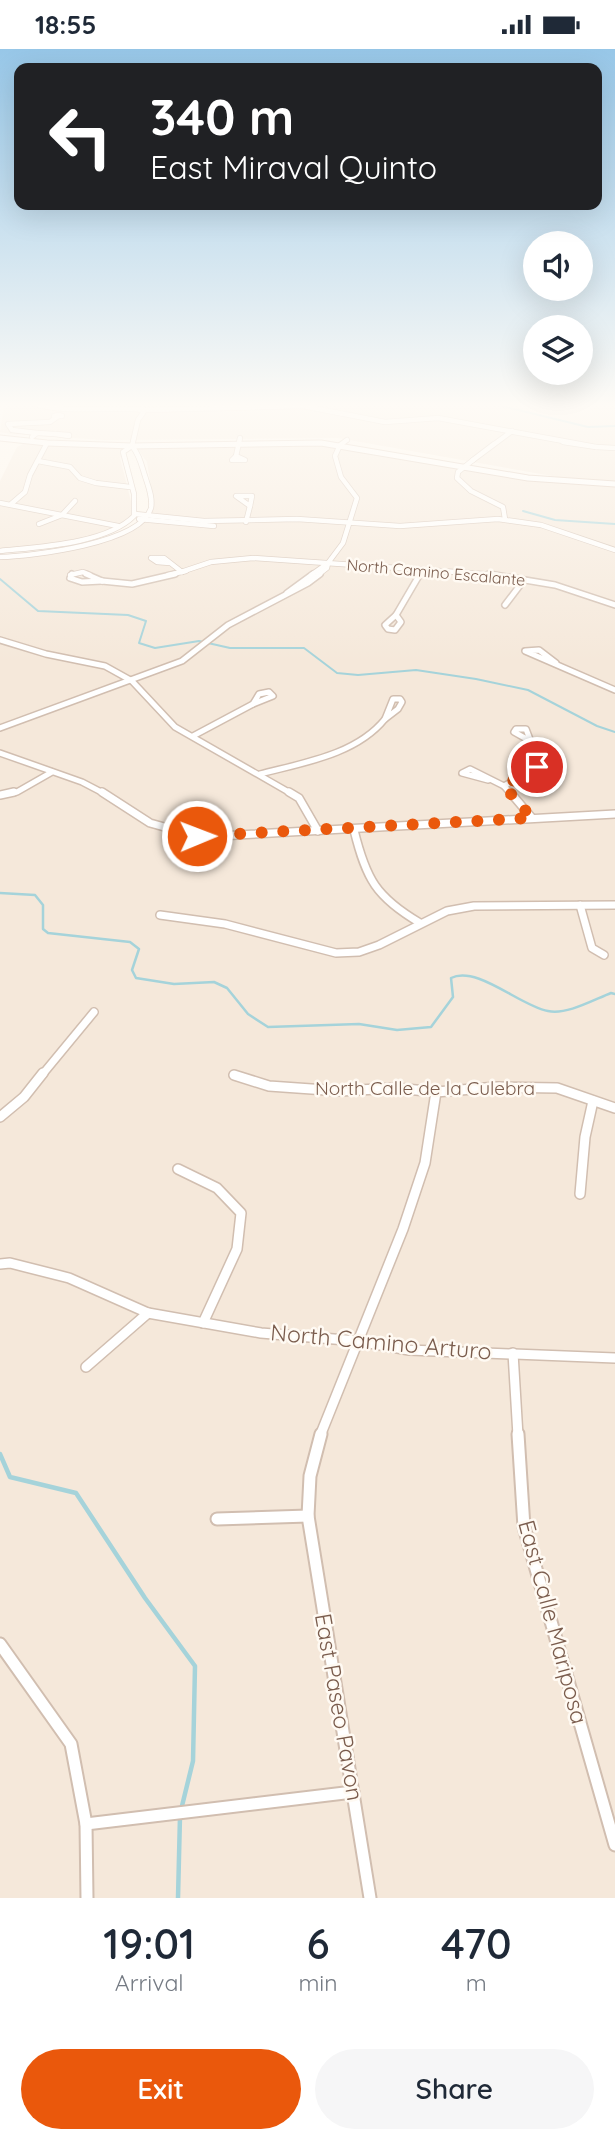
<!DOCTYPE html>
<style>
:root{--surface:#fff;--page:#f6f6f7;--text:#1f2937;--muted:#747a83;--accent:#ea580c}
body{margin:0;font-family:Quicksand,sans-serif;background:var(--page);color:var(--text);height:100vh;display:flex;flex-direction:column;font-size:26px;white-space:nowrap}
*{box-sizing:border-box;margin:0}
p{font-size:23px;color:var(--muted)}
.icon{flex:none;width:38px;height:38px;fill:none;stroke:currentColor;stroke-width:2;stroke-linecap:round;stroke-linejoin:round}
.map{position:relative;height:1849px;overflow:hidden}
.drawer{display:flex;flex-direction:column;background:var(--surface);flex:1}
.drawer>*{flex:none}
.top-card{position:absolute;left:14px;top:14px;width:588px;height:147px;border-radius:14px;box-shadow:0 7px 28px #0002;background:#202124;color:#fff;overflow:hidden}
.tools{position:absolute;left:523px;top:182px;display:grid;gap:14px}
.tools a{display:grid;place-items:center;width:70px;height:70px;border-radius:50%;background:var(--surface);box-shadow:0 7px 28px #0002;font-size:35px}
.pin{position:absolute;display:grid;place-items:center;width:60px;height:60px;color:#fff;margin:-30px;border:4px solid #fff;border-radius:50%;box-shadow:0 2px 7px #0007}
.me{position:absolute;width:77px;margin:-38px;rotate:89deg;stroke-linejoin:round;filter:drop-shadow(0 0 5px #0008)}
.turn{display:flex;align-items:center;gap:24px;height:147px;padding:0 21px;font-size:32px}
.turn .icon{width:91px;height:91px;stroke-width:2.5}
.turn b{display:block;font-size:49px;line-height:60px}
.eta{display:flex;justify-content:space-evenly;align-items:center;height:119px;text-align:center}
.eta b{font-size:42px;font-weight:600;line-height:49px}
.action{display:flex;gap:14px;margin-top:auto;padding:14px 21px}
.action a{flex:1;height:80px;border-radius:42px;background:var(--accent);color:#fff;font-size:28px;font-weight:600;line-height:80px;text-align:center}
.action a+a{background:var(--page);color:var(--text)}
.status{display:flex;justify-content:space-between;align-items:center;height:49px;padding:0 35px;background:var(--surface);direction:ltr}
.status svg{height:19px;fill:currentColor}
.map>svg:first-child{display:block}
.residential{fill:#f5e8da}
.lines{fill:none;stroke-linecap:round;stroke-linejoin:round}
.stream-far2{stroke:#a5d3da;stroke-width:2}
.stream-far1{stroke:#a5d3da;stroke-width:2.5}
.stream{stroke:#a5d3da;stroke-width:4.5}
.minor-far4-casing{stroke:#d1beb0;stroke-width:6}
.minor-far3-casing{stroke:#d1beb0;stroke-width:8}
.minor-far2-casing{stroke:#d1beb0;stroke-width:10}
.minor-far1-casing{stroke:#d1beb0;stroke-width:12}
.minor-casing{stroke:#d1beb0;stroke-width:15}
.secondary-casing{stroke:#d6c0b0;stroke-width:7}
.minor-far4{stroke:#fff;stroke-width:4.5}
.minor-far3{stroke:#fff;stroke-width:5}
.minor-far2{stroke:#fff;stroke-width:7}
.minor-far1{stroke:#fff;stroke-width:9}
.minor{stroke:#fff;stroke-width:11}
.secondary{stroke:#fff;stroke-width:5}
.route{stroke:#ea580c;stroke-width:12;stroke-dasharray:0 21.6}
.labels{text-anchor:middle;stroke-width:5;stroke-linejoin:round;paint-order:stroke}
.far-street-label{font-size:16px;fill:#7a5c4d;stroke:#fffaf3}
.street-label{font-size:19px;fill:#7a5c4d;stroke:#fffaf3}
.near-street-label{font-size:23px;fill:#7a5c4d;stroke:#fffaf3}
</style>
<div class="status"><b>18:55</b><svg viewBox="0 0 49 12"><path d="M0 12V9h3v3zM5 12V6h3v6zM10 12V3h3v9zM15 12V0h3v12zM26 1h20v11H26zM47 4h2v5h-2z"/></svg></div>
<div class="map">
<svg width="615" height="1849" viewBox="0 0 615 1849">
<rect width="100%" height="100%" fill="#fdf6ec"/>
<g class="residential">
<path d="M4,355H615V434L575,431L338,389L104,391L11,385L0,383Z"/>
<path d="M23,395L125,399L120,409L134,464L132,468L112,479L69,494L0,501V432L17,398Z"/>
<path d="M327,396L519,429L615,437V1849H0V509L76,501L98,495L141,476L149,468L154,456L147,413L136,398Z"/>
</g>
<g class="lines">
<g class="stream-far2">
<path d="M494,355L588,378L615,377"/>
<path d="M523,462L555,471L615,475"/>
<path d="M0,530L38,562L128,566L146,572L139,594L155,599L199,592L230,599H304L337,624L358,626L416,621L476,630L528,641L597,677L615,683"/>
</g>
<path class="stream-far1" d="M0,844L35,846L43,856V880L48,884L130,893L139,900L132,921L136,929L174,935L214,933L227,939L248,965L268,978L359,975L397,981L431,978L453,948L451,929C477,916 520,957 548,962C567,966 593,951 611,944L615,945"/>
<g class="stream">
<path d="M0,1405L10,1428L76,1444L145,1549L195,1617L193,1712L181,1761"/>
<path d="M178,1849L180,1767"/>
</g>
<defs>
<g id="minor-far4">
<path d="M35,355C69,365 109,357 145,361L303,357L385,373L438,369L596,398L563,393"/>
<path d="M58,366L62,367H54Z"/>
<path d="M37,384L55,385"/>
<path d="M55,385L69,386V387Z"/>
<path d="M32,388L37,384L12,381L8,375L50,373L57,368"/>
<path d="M494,395L473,411L512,382"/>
<path d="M596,398L615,399"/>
<path d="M236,407L245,411H232Z"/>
<path d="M236,407L240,389"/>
<path d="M473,411L458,423L457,429L471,442L503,458L505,470"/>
<path d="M38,412L70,418L80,429L96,434L130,438"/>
<path d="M236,447H252L250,457Z"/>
<path d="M0,454L118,477"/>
<path d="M11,455L25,443L30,426L47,394"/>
<path d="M135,465L204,472L297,470L400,477L498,470L541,476L615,501"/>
<path d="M139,470L214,477"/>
<path d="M246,473L250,457"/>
<path d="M39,475L62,466L75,452"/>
<path d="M0,502C38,498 106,495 134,467V445L123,403L132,397L138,371L145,361"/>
<path d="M0,508C31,507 141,495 151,459C153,448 148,437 145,427C141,415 140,407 132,397"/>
<path d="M170,514L157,513L151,509H164L182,523"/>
<path d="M328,514L343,494L357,449L341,428L335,407L340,396L347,391"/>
<path d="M181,523L211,513L253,509L499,526"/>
<path d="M70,526L83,523L90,526"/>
<path d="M168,526L186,522"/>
<path d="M311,526L328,514L327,519L318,526"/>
<path d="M419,526L422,521"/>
</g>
<g id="minor-far3">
<path d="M72,525L70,529L82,533L102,532"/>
<path d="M86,525L102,532"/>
<path d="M489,525L555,536L615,556"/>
<path d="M102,532L132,535L175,525"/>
<path d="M287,544L313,525"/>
<path d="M505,556L524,531"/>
<path d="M396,566L401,573L395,581L388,580L385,576Z"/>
<path d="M396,566L420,525"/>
<path d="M0,591L46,605L105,617L132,632L175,678L292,745"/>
<path d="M556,614L539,601L525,602L615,641"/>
<path d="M269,643L273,647L253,655L259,645Z"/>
<path d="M393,650H400L402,653L398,660L385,670Z"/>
<path d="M0,679L182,612L228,576L308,534L320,525"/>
<path d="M193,687L253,655"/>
<path d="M0,704L82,733L105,745"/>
<path d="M260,725C302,714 356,706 385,670"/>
<path d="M488,731L462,724L470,720L504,737"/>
<path d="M4,745L17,743L52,723"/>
<path d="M511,745L504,737L537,718L543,708L539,697L514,683L516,680H526L531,693"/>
</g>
<g id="minor-far2">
<path d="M102,743L150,774L200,788L615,765"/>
<path d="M289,743L299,749L318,782"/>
<path d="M510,743L532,769"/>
<path d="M0,746L14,743"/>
<path d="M354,781C366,830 376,848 420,874"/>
<path d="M580,856L592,899L604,906"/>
<path d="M160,866L225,875L336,904L359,903L379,896L447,862L474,857L615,856"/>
<path d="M42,1026L94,963"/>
</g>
<g id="minor-far1">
<path d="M234,1026L269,1037L340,1042L396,1039L436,1043L497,1038L557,1039L615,1059"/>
<path d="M0,1068L24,1048L43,1024"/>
<path d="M178,1120L217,1139L241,1164L237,1200L203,1274"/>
<path d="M580,1145L585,1088L593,1052"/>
<path d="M0,1215L10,1214L69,1229L148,1264L261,1284L358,1292L409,1301L615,1309"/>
<path d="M513,1304L518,1387"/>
<path d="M86,1318L148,1264"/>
<path d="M320,1387L403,1180L425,1114L436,1043"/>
</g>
<g id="minor">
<path d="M321,1385L310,1427L308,1467L370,1849"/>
<path d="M518,1385L524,1478L615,1796"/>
<path d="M217,1470L308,1467"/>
<path d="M0,1595L71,1695L86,1775L87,1849"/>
<path d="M86,1775L353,1743"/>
</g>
<path id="secondary" d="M0,389L47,394L132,397L321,394L528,429L615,435"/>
</defs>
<use href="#minor-far4" class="minor-far4-casing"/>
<use href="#minor-far3" class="minor-far3-casing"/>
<use href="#minor-far2" class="minor-far2-casing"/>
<use href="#minor-far1" class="minor-far1-casing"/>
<use href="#minor" class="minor-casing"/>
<use href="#secondary" class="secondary-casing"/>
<use href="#minor-far4" class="minor-far4"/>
<use href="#minor-far3" class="minor-far3"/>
<use href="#minor-far2" class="minor-far2"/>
<use href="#minor-far1" class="minor-far1"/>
<use href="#minor" class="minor"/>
<use href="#secondary" class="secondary"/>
</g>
<linearGradient id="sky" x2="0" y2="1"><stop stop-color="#97c7e8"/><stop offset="0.58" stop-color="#fefbf6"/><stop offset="1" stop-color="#fefbf6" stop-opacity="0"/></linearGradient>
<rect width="615" height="614" fill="url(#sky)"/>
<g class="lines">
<path class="route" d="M197,787L532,769L504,737L537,718"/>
</g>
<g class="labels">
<g class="far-street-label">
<text transform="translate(436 523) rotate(5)" y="6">North Camino Escalante</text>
</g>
<g class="street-label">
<text x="425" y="1046">North Calle de la Culebra</text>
</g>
<g class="near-street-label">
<text transform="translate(381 1293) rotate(5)" y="8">North Camino Arturo</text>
<text transform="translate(553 1573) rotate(75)" y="8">East Calle Mariposa</text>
<text transform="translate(339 1658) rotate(80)" y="8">East Paseo Pavon</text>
</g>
</g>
</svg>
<div class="tools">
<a><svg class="icon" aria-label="sound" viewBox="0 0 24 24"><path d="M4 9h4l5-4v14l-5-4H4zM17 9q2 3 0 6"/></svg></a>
<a><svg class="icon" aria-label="layers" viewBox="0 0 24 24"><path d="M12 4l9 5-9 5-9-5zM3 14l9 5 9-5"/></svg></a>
</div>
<div class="pin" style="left:537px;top:718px;background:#d93025"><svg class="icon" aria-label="arrive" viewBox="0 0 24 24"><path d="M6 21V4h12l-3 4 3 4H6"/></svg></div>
<svg class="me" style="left:197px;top:787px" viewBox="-20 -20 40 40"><circle r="17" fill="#ea580c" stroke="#fff" stroke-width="3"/><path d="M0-11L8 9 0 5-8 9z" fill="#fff"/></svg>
<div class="top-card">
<div class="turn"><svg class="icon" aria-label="left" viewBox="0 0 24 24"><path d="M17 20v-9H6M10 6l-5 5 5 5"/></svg><div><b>340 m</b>East Miraval Quinto</div></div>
</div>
</div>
<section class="drawer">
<div class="eta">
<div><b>19:01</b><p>Arrival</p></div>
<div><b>6</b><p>min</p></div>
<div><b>470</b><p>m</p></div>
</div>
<div class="action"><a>Exit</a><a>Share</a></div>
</section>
